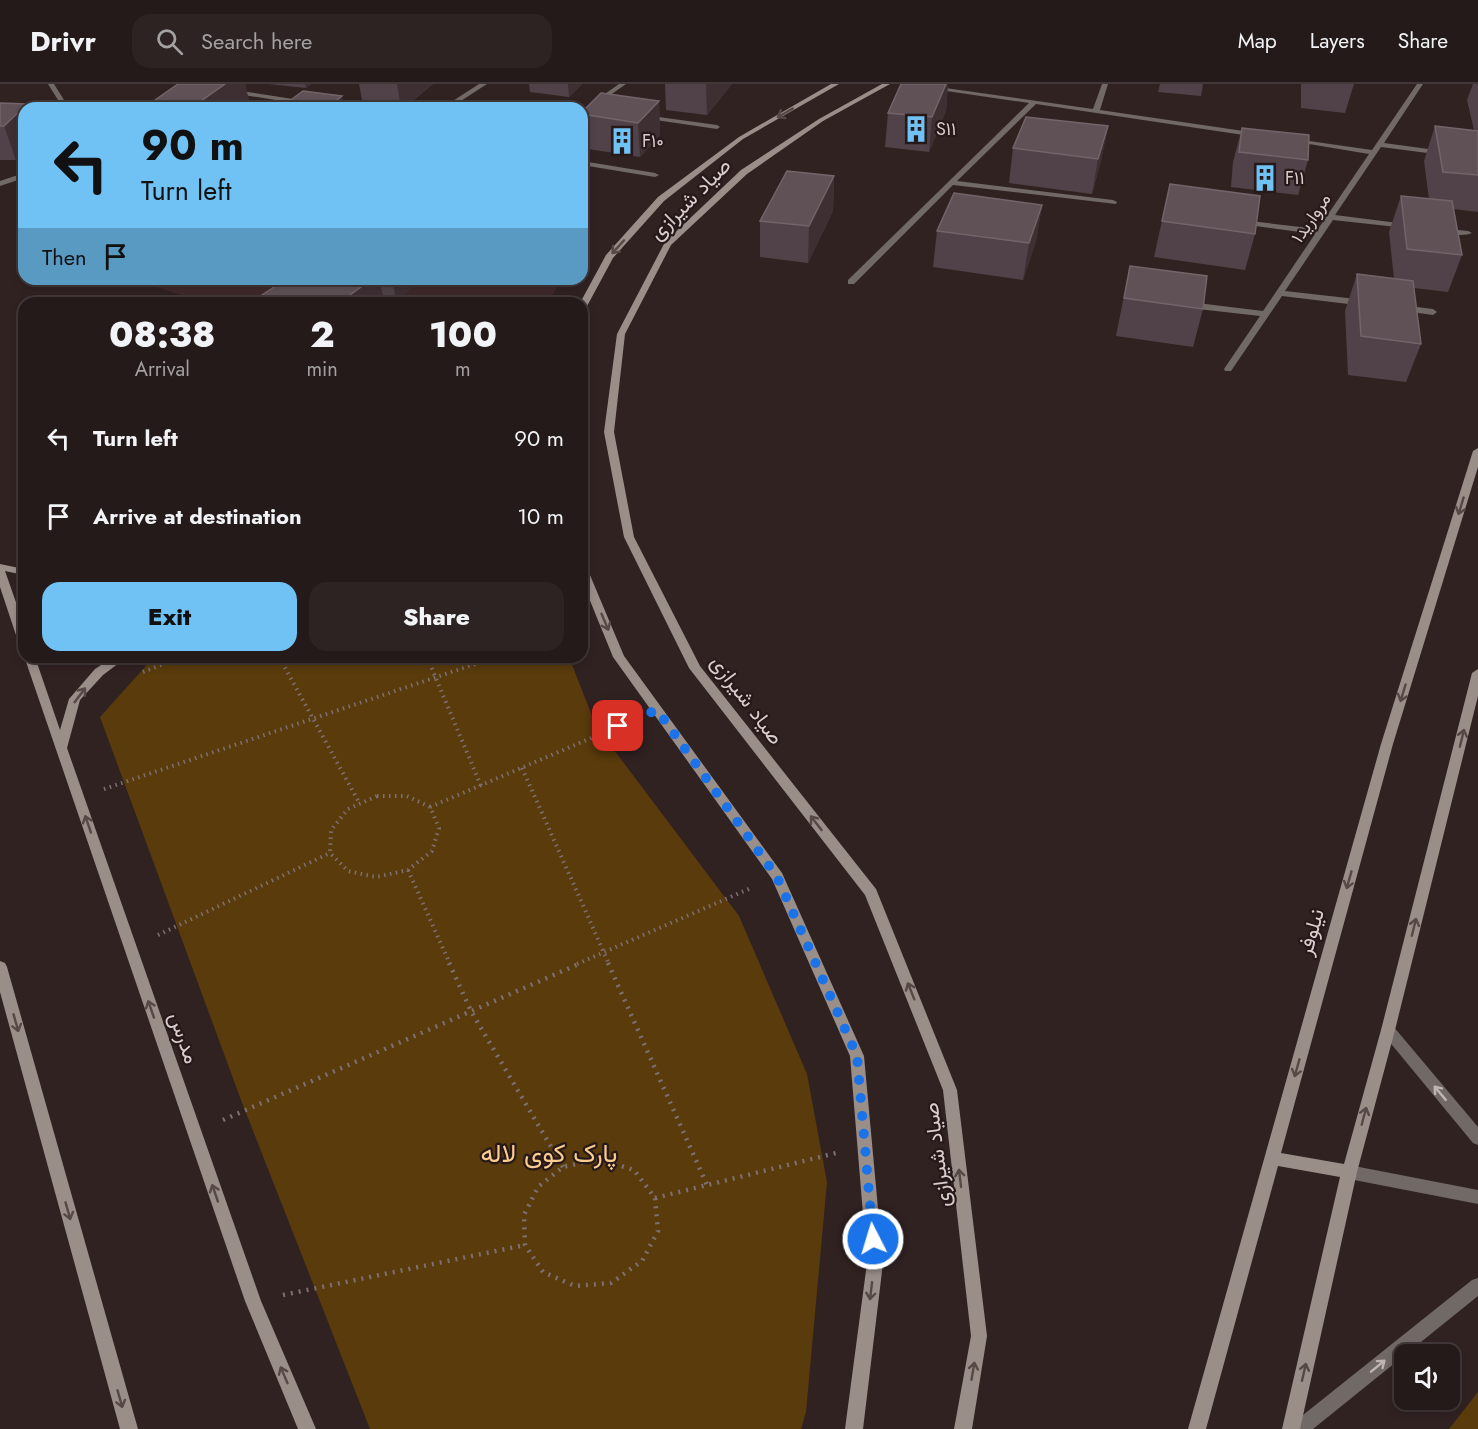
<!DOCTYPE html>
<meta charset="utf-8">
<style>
:root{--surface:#251a1a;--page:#2d2323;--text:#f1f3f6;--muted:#a3a1a2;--line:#423839;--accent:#70c1f4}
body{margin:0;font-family:Jost,Vazirmatn,sans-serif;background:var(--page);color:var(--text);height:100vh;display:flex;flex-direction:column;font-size:22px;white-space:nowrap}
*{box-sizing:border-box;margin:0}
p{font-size:20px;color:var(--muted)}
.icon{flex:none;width:33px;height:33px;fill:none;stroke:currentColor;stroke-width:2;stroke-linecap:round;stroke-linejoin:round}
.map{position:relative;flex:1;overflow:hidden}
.side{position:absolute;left:18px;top:213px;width:570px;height:366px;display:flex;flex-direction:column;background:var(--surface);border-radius:18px;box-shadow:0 3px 9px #0003,0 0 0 2px var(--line)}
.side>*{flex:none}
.banner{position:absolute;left:18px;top:18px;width:570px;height:183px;border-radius:18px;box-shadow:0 3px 9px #0003,0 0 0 2px var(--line);background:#70c1f4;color:#111;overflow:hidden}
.fabs{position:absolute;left:1394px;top:1260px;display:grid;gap:12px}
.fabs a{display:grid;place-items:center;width:66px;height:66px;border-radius:12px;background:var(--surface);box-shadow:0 3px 9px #0003,0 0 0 2px var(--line);font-size:30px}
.pin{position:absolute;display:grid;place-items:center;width:51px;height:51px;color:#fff;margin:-26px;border-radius:12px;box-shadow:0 3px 9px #0006}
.me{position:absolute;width:66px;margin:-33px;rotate:355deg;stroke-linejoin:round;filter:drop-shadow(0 0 4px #0008)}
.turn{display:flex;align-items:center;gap:21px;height:126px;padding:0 24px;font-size:27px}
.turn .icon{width:78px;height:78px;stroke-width:2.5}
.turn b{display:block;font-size:42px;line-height:51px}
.then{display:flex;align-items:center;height:57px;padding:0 24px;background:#0003;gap:12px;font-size:22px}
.eta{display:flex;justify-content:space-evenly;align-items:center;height:102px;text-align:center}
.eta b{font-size:36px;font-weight:800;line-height:42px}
.primary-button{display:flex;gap:12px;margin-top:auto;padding:12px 24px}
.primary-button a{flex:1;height:69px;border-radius:18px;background:var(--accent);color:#111;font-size:24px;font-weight:800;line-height:69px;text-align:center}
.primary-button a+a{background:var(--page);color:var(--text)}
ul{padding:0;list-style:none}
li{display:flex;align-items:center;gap:18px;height:78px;padding:0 24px}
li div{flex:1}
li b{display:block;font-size:22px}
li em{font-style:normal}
header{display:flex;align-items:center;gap:36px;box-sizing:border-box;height:84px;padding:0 30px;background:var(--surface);border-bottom:2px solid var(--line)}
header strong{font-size:28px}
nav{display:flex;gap:33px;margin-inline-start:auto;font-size:21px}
.search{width:420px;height:54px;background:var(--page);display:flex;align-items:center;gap:15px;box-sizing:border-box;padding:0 21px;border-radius:18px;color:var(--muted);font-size:22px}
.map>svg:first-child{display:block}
.built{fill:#40292a}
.green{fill:#593b0c}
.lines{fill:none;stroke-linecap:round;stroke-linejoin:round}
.path-far1{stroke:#7d7070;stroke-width:4;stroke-dasharray:1.5 4.5;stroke-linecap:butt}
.path{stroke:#7d7070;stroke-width:4.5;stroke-dasharray:2 6;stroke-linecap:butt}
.street{fill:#706965;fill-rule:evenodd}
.secondary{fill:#9a8e89;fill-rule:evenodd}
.wall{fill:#504248}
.shaded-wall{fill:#3e2f33}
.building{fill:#5f5156;stroke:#726469;stroke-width:1.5}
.oneway{stroke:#554846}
.oneway2{stroke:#bfb5b4}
.route{stroke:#1a73e8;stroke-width:10;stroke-dasharray:0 18}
.labels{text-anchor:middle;stroke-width:4.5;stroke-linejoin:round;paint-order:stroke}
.far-poi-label{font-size:18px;fill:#d9cece;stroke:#271919;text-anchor:start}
.far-street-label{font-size:18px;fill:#d9cece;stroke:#271919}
.street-label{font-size:21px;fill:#d9cece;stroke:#271919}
.near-park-label{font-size:26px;fill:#fbcc8f;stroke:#271919}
</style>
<header>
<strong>Drivr</strong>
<div class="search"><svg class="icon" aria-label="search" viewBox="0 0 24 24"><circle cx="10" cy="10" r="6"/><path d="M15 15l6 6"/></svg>Search here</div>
<nav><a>Map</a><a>Layers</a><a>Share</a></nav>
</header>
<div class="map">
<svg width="1478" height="1345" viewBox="0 0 1478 1345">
<rect width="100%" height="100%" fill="#312222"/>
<path class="built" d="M132,195H561L548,219H206Z"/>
<g class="green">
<path d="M154,573H569L596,642L739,832L807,990L827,1098L806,1328L801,1345H370L241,1016L100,633Z"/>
<path d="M1478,1308V1345H1449Z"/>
</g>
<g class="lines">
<g class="path-far1">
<path d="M279,573L360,720"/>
<path d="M427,573L481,702"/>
<path d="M143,588L181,573"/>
<path d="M522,684L609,880"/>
<path d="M104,705L496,573"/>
<path d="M377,712H407L430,723L439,744L432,767L408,786L376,793L348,787L330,769L331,746L348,725Z"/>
<path d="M430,723L631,637"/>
<path d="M408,786L450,880"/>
<path d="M158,851L330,769"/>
<path d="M577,880L751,804"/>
</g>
<g class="path">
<path d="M449,879L471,927L563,1083"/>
<path d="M608,879L707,1101"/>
<path d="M223,1036L581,879"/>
<path d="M599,1075L634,1086L655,1114L658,1147L642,1177L611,1199L575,1202L543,1188L525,1161L524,1131L538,1103L563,1083Z"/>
<path d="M655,1114L836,1069"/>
<path d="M283,1211L525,1161"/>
</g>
<g class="street">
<path d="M48,0H54L69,24H63Z"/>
<path d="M479,0H487L450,24H442Z"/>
<path d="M619,0H626L582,31V26Z"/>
<path d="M1102,0H1108L1100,26L1257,49L1261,51L1257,53L1036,20L957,97L1113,116L1117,118L1116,120L953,101L854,200H848V196L1029,19L933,5L930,3L931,2L1093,25Z"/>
<path d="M1417,0H1423L1384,59L1443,67L1447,69L1443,71L1381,63L1335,131L1406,140L1410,142L1406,144L1333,136L1285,207L1365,216L1369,219L1365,222L1282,212L1231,287H1225L1224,285L1260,232L1189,224L1185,221L1189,218L1263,227L1315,150L1241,140L1237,138L1241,136L1318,145L1369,70L1291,57L1295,55L1372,66Z"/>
<path d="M234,6L306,17L309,19L306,21L232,9L231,8Z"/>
<path d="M644,31L717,41L720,43L717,45L642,34V32Z"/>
<path d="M582,77L655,89L659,91L655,93L582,81Z"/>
<path d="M24,89V94L0,102V97Z"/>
<path d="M1438,144L1468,147L1472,149C1464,153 1445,150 1437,146Z"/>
<path d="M1400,221L1433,225L1437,228L1433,231L1397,226V222Z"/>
<path d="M1388,940L1393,942L1478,1043V1061L1473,1059L1383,950L1381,946L1383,942Z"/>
<path d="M1349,1081L1478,1106V1120L1349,1095L1344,1093L1341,1088L1344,1083Z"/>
<path d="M1478,1194V1212L1313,1345H1290L1293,1339L1472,1196Z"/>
</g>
<g class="secondary">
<path d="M831,0H839L743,55L664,117L613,174L586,224L582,227V219H580L606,171L658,113L739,53Z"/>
<path d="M882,0H890L823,37L747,90L671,161L625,250L614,348L634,453L700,582L876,805L957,1006L987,1252L972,1345H954L971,1252L943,1006L865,811L689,584L624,453L604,348L617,250L665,158L741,86L819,35Z"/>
<path d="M1478,364V383L1393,660L1281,1069L1344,1080L1381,946L1472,589L1478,585V612L1395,946L1357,1088L1300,1345H1282L1340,1093L1278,1082L1206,1345H1188L1381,660L1473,367Z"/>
<path d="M0,480L24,485V491L5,487L24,541V561L18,557L0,503Z"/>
<path d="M582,481L587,484L624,572L782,789L864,972L883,1179L863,1345H845L867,1179L850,972L772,795L613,573L582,497Z"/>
<path d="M24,572L35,573L60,646L69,615L95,585L113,573H127L103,591L80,616L67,664L261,1217L316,1345H298L245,1217Z"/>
<path d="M0,877L5,879L7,883L138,1345H120L0,908Z"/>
</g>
</g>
<g class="wall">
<path d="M178,0H245L250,21L246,24H149L148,21Z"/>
<path d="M268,0H311L306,4Z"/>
<path d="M359,0H433L404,24H383L363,21Z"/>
<path d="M529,0H582L569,13L530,8Z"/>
<path d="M665,0H732L707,31L666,26Z"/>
<path d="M901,0H948L946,27L929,68L885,63L888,29Z"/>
<path d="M1160,0H1203L1201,12L1158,8Z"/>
<path d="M1301,0H1354L1345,29L1301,24Z"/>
<path d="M1473,0H1478V128L1454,125L1462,171L1448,208L1414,204L1421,260L1406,298L1348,291L1345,227L1357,190L1394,195L1389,148L1401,112L1429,115L1424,77L1435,42L1474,46L1467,16Z"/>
<path d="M659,17L660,51L640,73L582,64V28Z"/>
<path d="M0,19L16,76H0Z"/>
<path d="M1108,42L1101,77L1092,110L1009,99L1013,64Z"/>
<path d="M1242,44L1308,76L1298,111L1231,103L1233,78Z"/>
<path d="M834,92L833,127L808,179L760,173V137Z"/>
<path d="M1170,100L1255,150L1245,186L1154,173Z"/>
<path d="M1042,121L1036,157L1023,196L933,183L937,147Z"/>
<path d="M1130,182L1203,225L1193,263L1116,252Z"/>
<path d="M286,195H423L396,216L383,212L373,219H250Z"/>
</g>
<g class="shaded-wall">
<path d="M225,0H245L250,21L246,24H191Z"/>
<path d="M305,0H311L306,4Z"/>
<path d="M397,0H433L404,24H401Z"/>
<path d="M568,0H582L569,13Z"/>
<path d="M706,0H732L707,31Z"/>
<path d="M946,0H948L946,27L929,68L932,33Z"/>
<path d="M342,12L344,24H327Z"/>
<path d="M659,17L660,51L640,73L638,39Z"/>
<path d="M27,20L28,24H24V69L16,76L4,42Z"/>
<path d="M1108,42L1101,77L1092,110L1098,75Z"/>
<path d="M834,92L833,127L808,179L809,142Z"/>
<path d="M1042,121L1036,157L1023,196L1029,159Z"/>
<path d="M372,195H379L383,212L373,219H339Z"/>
<path d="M392,195H423L396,216Z"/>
</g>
<g class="building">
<path d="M178,0H225L191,24H169L148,21Z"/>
<path d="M901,0H946L932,33L888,29Z"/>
<path d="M303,7L342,12L327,24H280Z"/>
<path d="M601,9L659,17L638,39L582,30V28Z"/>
<path d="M0,19L27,20L4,42H0Z"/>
<path d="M1026,33L1108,42L1098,75L1013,64Z"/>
<path d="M1435,42L1478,47V91L1443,88Z"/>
<path d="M1242,44L1309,51L1308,76L1239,68Z"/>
<path d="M787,87L834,92L809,142L760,137Z"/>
<path d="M1170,100L1260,112L1255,150L1162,137Z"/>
<path d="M954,109L1042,121L1029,159L937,147Z"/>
<path d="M1401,112L1452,117L1462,171L1407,165Z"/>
<path d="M1130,182L1207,192L1203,225L1124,214Z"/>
<path d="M1357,190L1413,197L1421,260L1361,252Z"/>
<path d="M286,195H372L339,219H250Z"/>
</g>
<defs><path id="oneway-shaft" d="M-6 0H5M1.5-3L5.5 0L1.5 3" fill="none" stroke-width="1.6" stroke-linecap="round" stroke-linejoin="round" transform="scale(1.5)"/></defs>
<g class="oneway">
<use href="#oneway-shaft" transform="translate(785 29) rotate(150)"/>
<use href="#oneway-shaft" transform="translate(618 163) rotate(132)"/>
<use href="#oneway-shaft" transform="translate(1461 422) rotate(107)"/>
<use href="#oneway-shaft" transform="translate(605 538) rotate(67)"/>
<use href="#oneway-shaft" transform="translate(1403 609) rotate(107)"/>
<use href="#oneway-shaft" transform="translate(80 611) rotate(-53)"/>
<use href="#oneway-shaft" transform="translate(1462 654) rotate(-76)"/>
<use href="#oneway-shaft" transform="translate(816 739) rotate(-128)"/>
<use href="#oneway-shaft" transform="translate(88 740) rotate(-109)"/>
<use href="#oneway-shaft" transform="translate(1349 796) rotate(106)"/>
<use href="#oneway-shaft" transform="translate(1414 843) rotate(-76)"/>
<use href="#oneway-shaft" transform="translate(911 907) rotate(-112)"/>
<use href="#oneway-shaft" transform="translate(151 925) rotate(-109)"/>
<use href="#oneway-shaft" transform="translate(16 939) rotate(74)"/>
<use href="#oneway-shaft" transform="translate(1297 984) rotate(106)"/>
<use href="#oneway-shaft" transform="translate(1364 1032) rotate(-75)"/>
<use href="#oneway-shaft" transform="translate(960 1094) rotate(-97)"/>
<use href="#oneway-shaft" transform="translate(215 1109) rotate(-109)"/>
<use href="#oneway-shaft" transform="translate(68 1127) rotate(74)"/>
<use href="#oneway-shaft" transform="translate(871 1207) rotate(97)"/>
<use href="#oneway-shaft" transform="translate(973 1287) rotate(-80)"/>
<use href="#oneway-shaft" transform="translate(1304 1288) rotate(-77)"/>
<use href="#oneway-shaft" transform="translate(284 1291) rotate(-113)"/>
<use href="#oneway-shaft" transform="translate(120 1315) rotate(74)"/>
</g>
<g class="oneway2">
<use href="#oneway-shaft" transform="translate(1440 1009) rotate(-130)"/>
<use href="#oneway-shaft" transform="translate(1378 1282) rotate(-39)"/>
</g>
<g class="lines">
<path class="route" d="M618,642L657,626L777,793L857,972L873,1155"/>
</g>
<defs>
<symbol id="building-bare" viewBox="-9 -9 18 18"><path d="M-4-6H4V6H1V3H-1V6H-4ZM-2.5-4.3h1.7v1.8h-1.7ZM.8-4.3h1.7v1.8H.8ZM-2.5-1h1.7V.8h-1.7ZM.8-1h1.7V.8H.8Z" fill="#70c1f4" stroke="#271919" stroke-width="2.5" paint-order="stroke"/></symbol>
</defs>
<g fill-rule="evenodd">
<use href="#building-bare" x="897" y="26" width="38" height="38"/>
<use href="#building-bare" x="603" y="38" width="38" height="38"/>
<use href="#building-bare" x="1246" y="75" width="38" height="38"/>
</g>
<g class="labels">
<g class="far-poi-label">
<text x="936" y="51">S۱۱</text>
<text x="642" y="63">F۱۰</text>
<text x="1285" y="100">F۱۱</text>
</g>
<g class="far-street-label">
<text transform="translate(1311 134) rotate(-56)" y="6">مروارید۱</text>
</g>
<g class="street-label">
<text transform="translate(690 115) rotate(-45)" y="7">صیاد شیرازی</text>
<text transform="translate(747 616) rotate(53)" y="7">صیاد شیرازی</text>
<text transform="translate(1311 848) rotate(-74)" y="7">نیلوفر</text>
<text transform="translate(184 954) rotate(71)" y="7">مدرس</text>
<text transform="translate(937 1071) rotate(-97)" y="7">صیاد شیرازی</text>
</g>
<g class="near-park-label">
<text x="549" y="1078">پارک کوی لاله</text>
</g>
</g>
</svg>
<div class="fabs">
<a><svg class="icon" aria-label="sound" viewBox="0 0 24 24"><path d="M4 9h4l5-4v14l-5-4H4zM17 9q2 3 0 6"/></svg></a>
</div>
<div class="pin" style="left:618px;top:642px;background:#d93025"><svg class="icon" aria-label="arrive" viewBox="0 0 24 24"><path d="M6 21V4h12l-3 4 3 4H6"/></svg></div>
<svg class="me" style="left:873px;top:1155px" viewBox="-20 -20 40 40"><circle r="17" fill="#1a73e8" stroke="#fff" stroke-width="3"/><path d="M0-11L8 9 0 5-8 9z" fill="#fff"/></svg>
<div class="banner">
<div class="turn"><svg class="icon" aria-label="left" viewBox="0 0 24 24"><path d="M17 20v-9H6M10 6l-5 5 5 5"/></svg><div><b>90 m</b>Turn left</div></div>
<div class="then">Then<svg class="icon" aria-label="arrive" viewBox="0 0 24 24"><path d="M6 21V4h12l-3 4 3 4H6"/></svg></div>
</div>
<section class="side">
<div class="eta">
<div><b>08:38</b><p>Arrival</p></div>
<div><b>2</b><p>min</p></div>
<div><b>100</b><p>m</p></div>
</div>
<ul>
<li><svg class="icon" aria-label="left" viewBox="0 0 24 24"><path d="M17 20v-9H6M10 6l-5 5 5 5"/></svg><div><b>Turn left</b></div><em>90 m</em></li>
<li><svg class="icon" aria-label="arrive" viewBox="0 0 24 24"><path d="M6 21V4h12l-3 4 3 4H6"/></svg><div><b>Arrive at destination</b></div><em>10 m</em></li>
</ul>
<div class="primary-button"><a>Exit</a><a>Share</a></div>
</section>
</div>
